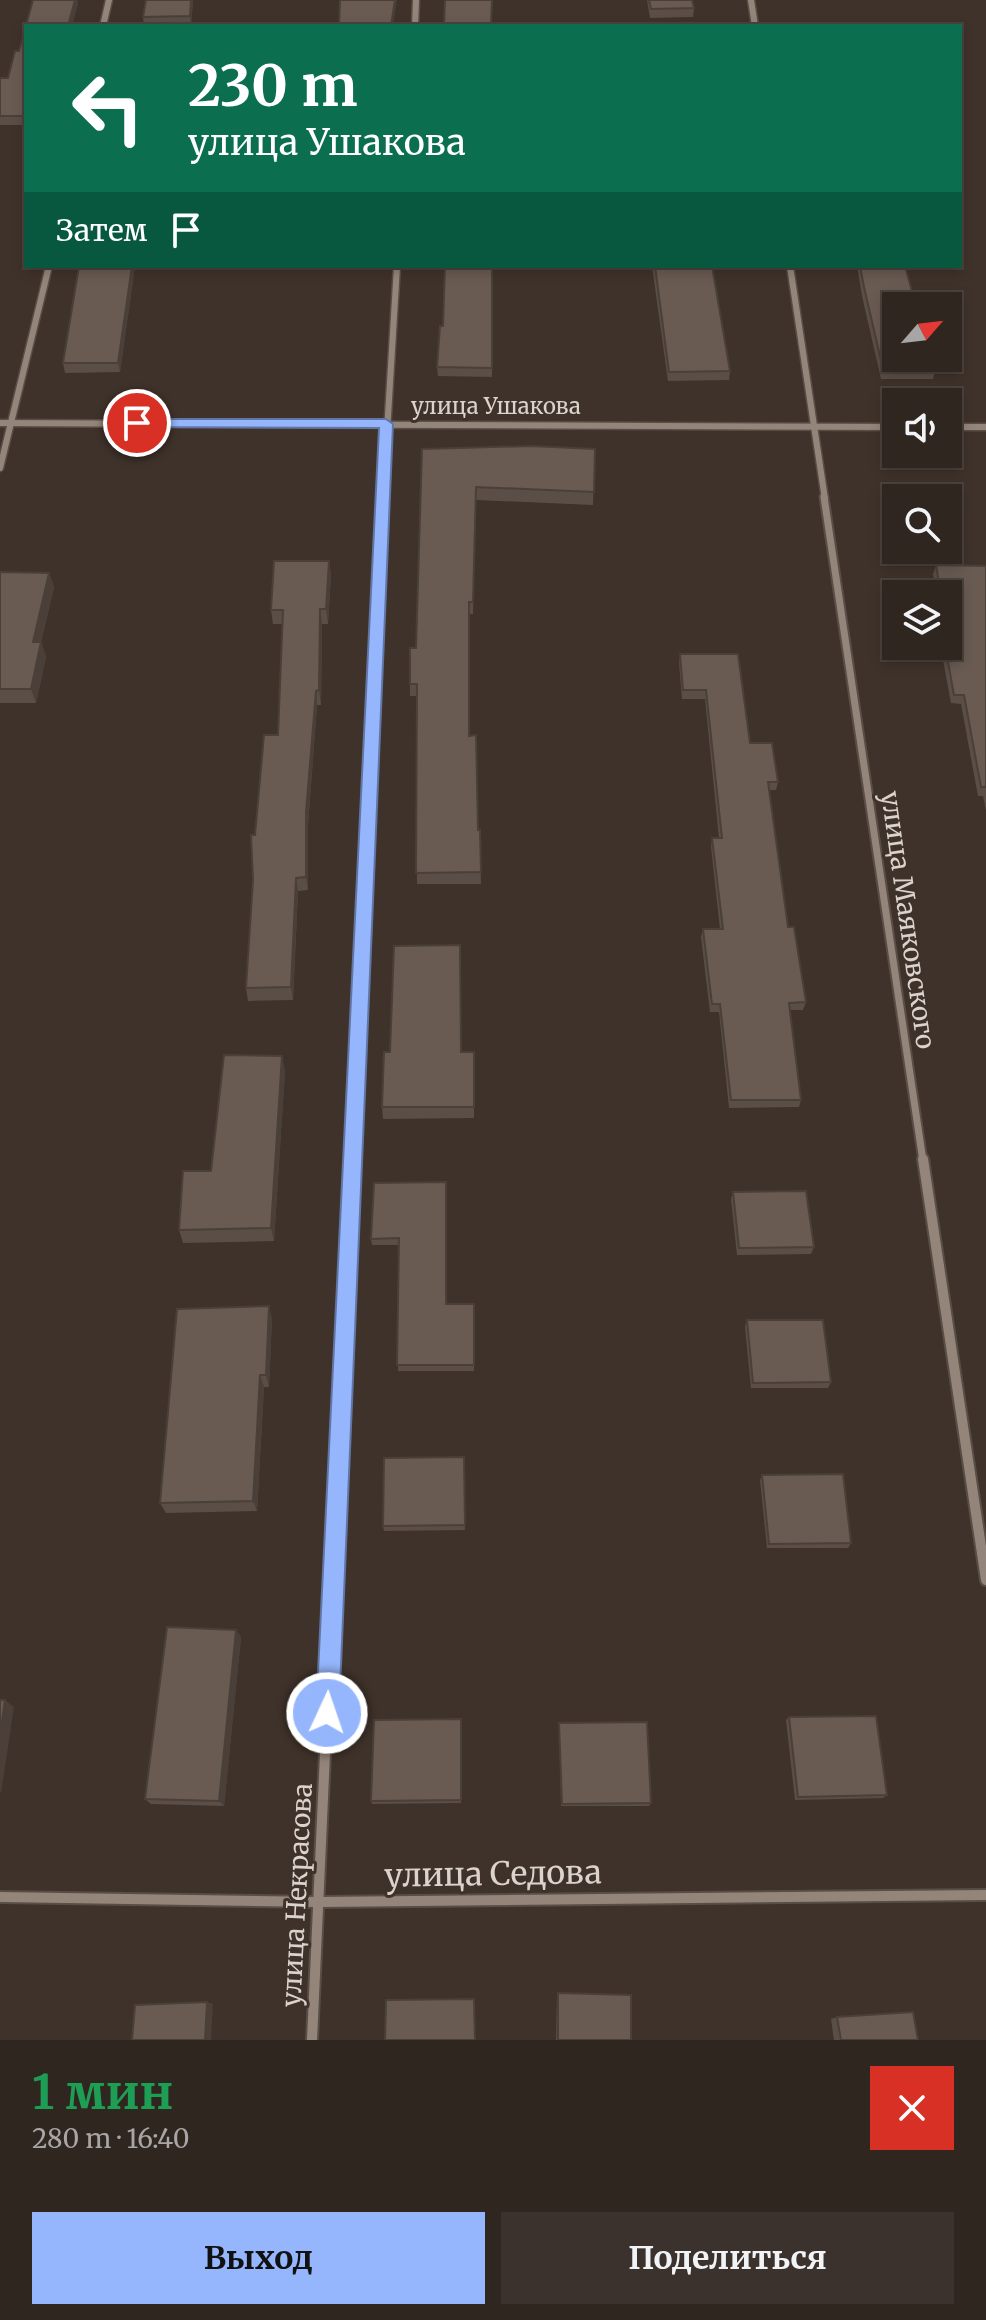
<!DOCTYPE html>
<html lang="ru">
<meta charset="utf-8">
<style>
:root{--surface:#2f2620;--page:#3b322d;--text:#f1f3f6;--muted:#a7a5a5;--line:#4a433e;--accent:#95b6fd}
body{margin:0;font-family:Merriweather,serif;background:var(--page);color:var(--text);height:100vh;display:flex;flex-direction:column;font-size:30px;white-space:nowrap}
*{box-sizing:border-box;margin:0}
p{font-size:26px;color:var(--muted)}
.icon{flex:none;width:44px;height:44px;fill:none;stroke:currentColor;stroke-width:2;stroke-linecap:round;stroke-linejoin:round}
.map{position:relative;height:2040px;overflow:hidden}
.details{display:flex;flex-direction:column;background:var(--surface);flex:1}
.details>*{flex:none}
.guide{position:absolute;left:24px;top:24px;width:938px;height:244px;border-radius:0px;box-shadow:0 4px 12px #0003,0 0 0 2px var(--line);background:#0b6e4f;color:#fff;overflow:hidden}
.needle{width:52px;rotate:62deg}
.buttons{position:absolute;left:882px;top:292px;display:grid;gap:16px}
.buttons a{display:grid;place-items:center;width:80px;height:80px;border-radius:0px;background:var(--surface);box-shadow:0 4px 12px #0003,0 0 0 2px var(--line);font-size:40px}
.pin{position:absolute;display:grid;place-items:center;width:68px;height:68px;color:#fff;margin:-34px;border:4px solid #fff;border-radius:50%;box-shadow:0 2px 8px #0007}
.me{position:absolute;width:88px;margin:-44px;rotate:3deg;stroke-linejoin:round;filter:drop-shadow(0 0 6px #0008)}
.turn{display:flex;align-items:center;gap:28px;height:168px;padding:0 32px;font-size:36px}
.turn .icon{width:104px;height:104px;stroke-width:2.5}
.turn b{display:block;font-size:56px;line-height:68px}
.then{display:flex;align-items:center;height:76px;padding:0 32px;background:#0003;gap:16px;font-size:30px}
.round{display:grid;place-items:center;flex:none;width:84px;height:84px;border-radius:0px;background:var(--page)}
.summary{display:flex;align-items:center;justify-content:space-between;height:136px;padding:0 32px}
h1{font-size:48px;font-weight:700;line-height:60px;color:#1e9e55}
.primary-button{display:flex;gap:16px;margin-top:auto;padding:16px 32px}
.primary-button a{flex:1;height:92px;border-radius:0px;background:var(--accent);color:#111;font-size:32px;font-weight:700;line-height:92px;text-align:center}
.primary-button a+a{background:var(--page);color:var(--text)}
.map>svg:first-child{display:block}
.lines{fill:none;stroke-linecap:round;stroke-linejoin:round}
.minor-far2-casing{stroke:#584e46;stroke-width:9}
.minor-far1-casing{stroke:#584e46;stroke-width:11}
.minor-casing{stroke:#584e46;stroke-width:14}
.minor-far2{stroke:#94857b;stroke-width:6}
.minor-far1{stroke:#94857b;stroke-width:7}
.minor{stroke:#94857b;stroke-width:10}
.wall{fill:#5a4e47}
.shaded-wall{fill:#4a4039}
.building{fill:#695b52;stroke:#4a4039;stroke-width:2}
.route{fill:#95b6fd;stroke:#6176a4;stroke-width:2}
.labels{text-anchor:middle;stroke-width:6;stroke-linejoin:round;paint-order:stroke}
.far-street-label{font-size:22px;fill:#dbd3cd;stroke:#3f322a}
.street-label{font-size:26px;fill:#dbd3cd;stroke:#3f322a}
.near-street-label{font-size:32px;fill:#dbd3cd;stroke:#3f322a}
</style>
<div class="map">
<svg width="986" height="2040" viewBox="0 0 986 2040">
<rect width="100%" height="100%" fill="#3f322a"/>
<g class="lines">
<defs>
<g id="minor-far2">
<path d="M751,0L755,26"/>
<path d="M103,26L109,0"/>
<path d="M415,26L416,0"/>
<path d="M790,266L825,499"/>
<path d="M0,423L896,427"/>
<path d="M948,427H986"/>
<path d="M0,468L49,266"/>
<path d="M383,499L397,266"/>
</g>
<g id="minor-far1">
<path d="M824,497L923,1161"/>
<path d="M352,1161L383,497"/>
</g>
<g id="minor">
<path d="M923,1159L986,1580"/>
<path d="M0,1897L319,1902L986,1895"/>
<path d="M312,2040L352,1159"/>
</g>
</defs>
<use href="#minor-far2" class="minor-far2-casing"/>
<use href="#minor-far1" class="minor-far1-casing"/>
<use href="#minor" class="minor-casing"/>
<use href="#minor-far2" class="minor-far2"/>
<use href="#minor-far1" class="minor-far1"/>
<use href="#minor" class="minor"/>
</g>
<g class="wall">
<path d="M33,0H77L78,4L26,26V125H0V78H8L19,51Z"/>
<path d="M146,0H193L191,25L144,26L143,17Z"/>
<path d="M647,0H692L694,8L693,17L650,18Z"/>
<path d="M79,266H135L120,372L65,373L63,363Z"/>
<path d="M492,266V377L438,376L437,367L443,326Z"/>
<path d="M652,266H712L730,371L729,380L668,381Z"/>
<path d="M857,266H905L935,370L933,379H881L862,296Z"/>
<path d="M422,449H595L593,505L476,500L473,614H469V736L478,830H480L481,884H417V696H410V684L416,648Z"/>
<path d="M329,561L331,575L328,624H322L321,705H317L308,825V890L298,891L293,1000L248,1001L246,988L255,835L278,735L282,624H273L271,610Z"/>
<path d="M936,565L986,566V811L983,796H978L961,704L951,703L943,660L946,651H948V594H937L933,574Z"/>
<path d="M0,572L49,573L54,587L41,642L46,657L36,703H0Z"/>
<path d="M680,654L750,743L778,782L776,790H769L788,927L806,1002L803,1010H790L801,1100L799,1107L729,1108L719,1012H710L701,937L703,929H720L711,847L712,838H719L705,699H682L679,663Z"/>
<path d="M461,1052H474V1118L383,1119L382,1107Z"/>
<path d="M285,1070L274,1241L183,1243L179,1230L211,1171Z"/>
<path d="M374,1183L446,1304H474V1371H398L399,1245H372L371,1239Z"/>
<path d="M733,1192L814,1247L811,1254L737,1255L731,1199Z"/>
<path d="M272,1318L269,1387H264L257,1511L166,1513L160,1503Z"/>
<path d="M747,1320L831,1382L828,1388H751L745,1327Z"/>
<path d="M464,1457L465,1530L384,1531L383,1526Z"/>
<path d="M762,1475L851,1543L848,1548H767L760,1480Z"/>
<path d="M236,1630L241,1637L224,1806L151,1804L145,1799Z"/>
<path d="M789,1717L887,1795L883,1798L795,1800L786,1720Z"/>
<path d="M461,1719V1803L372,1804L371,1801Z"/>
<path d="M559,1723L651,1803L649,1806H561Z"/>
<path d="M558,1993L631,2040H556L557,1994Z"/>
<path d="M837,2017L918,2040H834L831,2019Z"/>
</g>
<g class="shaded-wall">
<path d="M75,0H77L78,4L72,26H68Z"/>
<path d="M191,0H193L191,25L190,16Z"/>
<path d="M395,0H397L393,26H391Z"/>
<path d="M132,266H135L120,372L118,363Z"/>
<path d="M329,561L331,575L328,624L326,609Z"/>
<path d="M49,573L54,587L37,657L33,642Z"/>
<path d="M320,609L322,624L321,705L319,690Z"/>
<path d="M41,642L46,657L36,703L31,689Z"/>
<path d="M316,691L317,705L308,825V890L306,877V812Z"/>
<path d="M296,878L298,891L293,1000L291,987Z"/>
<path d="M282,1056L285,1070L274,1241L271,1228Z"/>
<path d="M269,1306L272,1318L269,1387L266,1375Z"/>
<path d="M260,1375L264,1387L257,1511L253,1501Z"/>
<path d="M236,1630L241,1637L224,1806L219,1801Z"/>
<path d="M5,1700L14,1707L1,1793L0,1792V1735Z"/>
<path d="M207,2002L213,2004L211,2040H205Z"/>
</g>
<g class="building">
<path d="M33,0H75L68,26H26V116H0V78H8L15,51H19Z"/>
<path d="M146,0H191L190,16L143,17Z"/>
<path d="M340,0H395L391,26H339Z"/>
<path d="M445,0H492L491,26H444Z"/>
<path d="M649,0H692L694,8L651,9Z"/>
<path d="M79,266H132L118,363H63Z"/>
<path d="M445,266H492V368L437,367L440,326H443Z"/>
<path d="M655,266H712L730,371L669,372Z"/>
<path d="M860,266H905L916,306H896V358H932L935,370L883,369L864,287Z"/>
<path d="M531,446L595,449L594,492L476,487L473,602H469V736L476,735L478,830H480L481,872L416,873L417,684H410V648H416L422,449Z"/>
<path d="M274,561H329L326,609H320L319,690L316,691L306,812V877L296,878L291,987L246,988L253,880L251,835H255L264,735H278L283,610H271Z"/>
<path d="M936,565L986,566V787H981L964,695H954L946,651H952L948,628V594H941Z"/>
<path d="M0,572L49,573L33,642H41L31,689H0Z"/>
<path d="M680,654H738L750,743H772L778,782H768L788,927H794L806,1002L789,1003L801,1100H731L720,1004H712L703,929H723L712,838H722L706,690H683Z"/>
<path d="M460,945L461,1052H474V1107H382L384,1052H390L394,946Z"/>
<path d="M224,1055L282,1056L271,1228L179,1230L183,1171H211Z"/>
<path d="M446,1182V1304H474V1365H397L399,1238L371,1239L374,1183Z"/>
<path d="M806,1191L814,1247L739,1248L733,1192Z"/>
<path d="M269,1306L266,1375H260L253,1501L160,1503L177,1309Z"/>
<path d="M747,1320H823L831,1382L753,1383Z"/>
<path d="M464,1457L465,1525L383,1526L384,1458Z"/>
<path d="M843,1474L851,1543L769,1544L762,1475Z"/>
<path d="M167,1627L236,1630L219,1801L145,1799Z"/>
<path d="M0,1700H5L0,1735Z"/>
<path d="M876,1716L887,1795L798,1797L789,1717Z"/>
<path d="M461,1719V1800L371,1801L374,1720Z"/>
<path d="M647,1722L651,1803L562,1804L559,1723Z"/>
<path d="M558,1993L631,1995V2040H558Z"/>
<path d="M474,1999L475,2040H385L386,2000Z"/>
<path d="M207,2002L205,2040H132L135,2005Z"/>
<path d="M913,2012L918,2040H841L837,2017Z"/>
</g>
<path class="route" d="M137,419H386L393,424L339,1713L335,1722L327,1725L319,1722L316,1713L379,428L132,427L130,423Z"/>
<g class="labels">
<g class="far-street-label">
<text x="496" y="414">улица Ушакова</text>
</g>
<g class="street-label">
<text transform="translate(908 920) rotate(82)" y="9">улица Маяковского</text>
<text transform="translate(297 1895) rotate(-87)" y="9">улица Некрасова</text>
</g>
<g class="near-street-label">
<text transform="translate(493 1874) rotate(-1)" y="11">улица Седова</text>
</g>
</g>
</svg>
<div class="buttons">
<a><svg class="needle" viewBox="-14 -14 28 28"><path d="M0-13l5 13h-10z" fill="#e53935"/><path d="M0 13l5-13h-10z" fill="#a7a5a5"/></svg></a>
<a><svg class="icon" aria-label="sound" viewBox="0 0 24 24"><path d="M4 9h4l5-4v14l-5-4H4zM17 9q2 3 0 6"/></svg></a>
<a><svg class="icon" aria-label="search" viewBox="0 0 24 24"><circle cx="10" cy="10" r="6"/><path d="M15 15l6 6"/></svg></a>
<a><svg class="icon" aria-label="layers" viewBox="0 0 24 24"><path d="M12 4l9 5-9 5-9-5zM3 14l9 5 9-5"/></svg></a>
</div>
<div class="pin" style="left:137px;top:423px;background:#d93025"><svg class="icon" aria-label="arrive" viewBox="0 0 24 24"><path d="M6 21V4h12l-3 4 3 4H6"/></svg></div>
<svg class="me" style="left:327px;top:1713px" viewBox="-20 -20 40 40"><circle r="17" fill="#95b6fd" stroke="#fff" stroke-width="3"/><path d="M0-11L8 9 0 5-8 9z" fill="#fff"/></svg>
<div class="guide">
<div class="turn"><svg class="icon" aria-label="left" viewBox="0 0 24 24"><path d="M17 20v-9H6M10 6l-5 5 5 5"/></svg><div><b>230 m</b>улица Ушакова</div></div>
<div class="then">Затем<svg class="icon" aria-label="arrive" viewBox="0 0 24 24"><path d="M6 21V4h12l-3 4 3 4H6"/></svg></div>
</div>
</div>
<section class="details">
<div class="summary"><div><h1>1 мин</h1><p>280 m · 16:40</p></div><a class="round" style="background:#d93025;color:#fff"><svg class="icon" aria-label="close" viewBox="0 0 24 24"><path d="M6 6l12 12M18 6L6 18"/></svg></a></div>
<div class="primary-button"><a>Выход</a><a>Поделиться</a></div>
</section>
